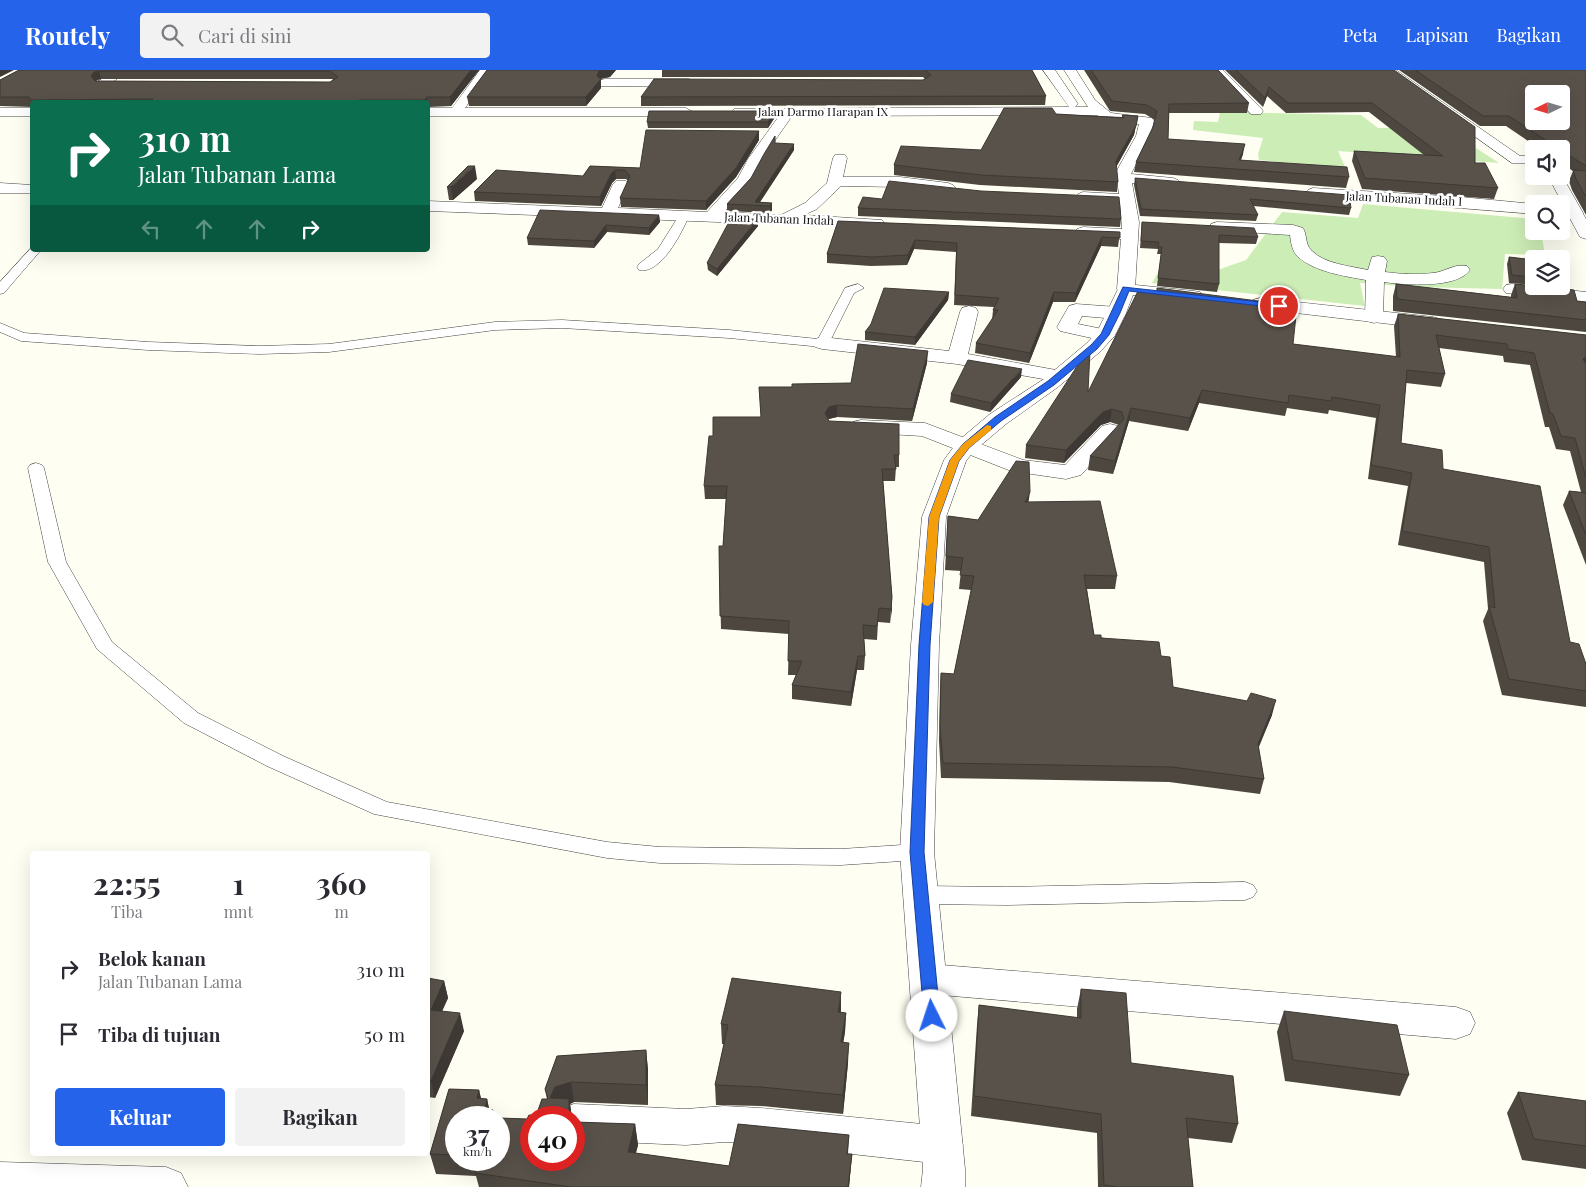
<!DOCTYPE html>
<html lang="id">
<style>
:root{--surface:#fff;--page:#f2f2f3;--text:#2b2b33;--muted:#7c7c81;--accent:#2563eb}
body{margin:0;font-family:"Playfair Display",serif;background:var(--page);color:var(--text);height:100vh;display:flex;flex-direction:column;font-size:19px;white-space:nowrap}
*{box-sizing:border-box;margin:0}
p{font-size:16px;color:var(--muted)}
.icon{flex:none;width:28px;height:28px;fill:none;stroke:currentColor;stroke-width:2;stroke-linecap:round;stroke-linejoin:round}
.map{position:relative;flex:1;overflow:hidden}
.drawer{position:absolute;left:30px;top:781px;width:400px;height:305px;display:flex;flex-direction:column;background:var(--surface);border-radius:5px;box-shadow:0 5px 20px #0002}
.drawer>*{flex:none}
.guide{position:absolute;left:30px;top:30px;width:400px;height:152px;border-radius:5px;box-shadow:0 5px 20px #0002;background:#0b6e4f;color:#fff;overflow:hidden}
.needle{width:32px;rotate:265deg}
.fabs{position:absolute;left:1525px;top:15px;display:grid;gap:10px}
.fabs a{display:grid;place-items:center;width:45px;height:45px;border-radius:5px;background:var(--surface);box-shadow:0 5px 20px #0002;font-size:25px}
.speed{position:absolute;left:445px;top:1036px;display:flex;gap:10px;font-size:25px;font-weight:700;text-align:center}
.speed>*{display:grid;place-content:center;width:65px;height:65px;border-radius:50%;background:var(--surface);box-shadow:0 5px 20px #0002;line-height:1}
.speed small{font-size:12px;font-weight:400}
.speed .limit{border:8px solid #d22;background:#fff;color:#111}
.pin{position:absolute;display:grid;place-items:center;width:42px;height:42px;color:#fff;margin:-21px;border:2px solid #fff;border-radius:50%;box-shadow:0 1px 5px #0007}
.me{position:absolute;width:55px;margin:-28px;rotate:356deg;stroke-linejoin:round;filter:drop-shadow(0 0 4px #0008)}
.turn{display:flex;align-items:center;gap:18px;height:105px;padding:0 25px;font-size:22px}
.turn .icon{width:65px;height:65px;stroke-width:2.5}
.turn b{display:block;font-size:35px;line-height:42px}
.lanes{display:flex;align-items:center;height:48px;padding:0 25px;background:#0003;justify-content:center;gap:25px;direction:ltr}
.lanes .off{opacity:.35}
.eta{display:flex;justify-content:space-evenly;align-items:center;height:85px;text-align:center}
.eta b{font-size:30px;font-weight:700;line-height:35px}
.button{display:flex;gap:10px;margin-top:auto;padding:10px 25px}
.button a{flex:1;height:58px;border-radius:5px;background:var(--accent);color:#fff;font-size:20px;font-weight:700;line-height:58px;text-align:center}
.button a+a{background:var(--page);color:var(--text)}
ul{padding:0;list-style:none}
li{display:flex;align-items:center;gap:15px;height:65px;padding:0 25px}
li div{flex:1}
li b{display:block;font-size:19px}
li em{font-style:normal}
header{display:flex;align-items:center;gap:30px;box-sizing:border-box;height:70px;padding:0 25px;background:var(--accent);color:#fff}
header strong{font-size:24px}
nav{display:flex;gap:28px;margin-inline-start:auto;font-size:18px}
.search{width:350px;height:45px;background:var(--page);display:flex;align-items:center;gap:12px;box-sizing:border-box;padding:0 18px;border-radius:5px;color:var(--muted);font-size:19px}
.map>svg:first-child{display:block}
.green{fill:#cdedb7}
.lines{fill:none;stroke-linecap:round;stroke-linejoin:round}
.service-casing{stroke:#424242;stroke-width:1}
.minor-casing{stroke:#424242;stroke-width:1}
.tertiary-casing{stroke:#424242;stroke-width:1}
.service{fill:#fff;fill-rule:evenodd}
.minor{fill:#fff;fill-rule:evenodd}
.tertiary{fill:#fff;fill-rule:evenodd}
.wall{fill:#4d4740;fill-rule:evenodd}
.shaded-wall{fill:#3e3934}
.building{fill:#59524b;stroke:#3e3934;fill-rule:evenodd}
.route{fill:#2563eb;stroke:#184099}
.slow{fill:#f59e0b}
.labels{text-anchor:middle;stroke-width:5;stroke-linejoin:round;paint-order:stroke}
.far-street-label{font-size:12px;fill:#0f0f0f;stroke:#fff}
</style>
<header>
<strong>Routely</strong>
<div class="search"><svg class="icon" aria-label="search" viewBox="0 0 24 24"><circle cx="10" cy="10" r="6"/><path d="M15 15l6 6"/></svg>Cari di sini</div>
<nav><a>Peta</a><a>Lapisan</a><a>Bagikan</a></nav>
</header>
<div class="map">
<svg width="1586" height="1117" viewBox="0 0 1586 1117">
<rect width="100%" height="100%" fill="#fffef2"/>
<g class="green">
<path d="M1220,42L1361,45L1378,58L1444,57L1499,93L1338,81L1346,99L1259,90L1258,84L1263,68L1193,60L1194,51L1218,52Z"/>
<path d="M1363,134L1534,149V161H1541L1545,185L1505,184L1502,219L1417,217L1360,213L1365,236L1152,213L1159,201L1206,204L1246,190L1282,142L1358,148Z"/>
</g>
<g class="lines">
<defs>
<g id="service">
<path d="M684,143L689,146C682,162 661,205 639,200L637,197L639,194L658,179L680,144Z"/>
<path d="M32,177V180H41L4,223L0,224V212Z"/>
<path d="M858,214L864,218L854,223L829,273L822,277L729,268L562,258L495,260L329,282L259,284L148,280L21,271L0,262V253L24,263L148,272L259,276L329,274L495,252L562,250L729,260L818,269L845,218Z"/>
<path d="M36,393L42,395L44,398L66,492L112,572L198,643L283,686L387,732L607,772L660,777L841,779L917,774L925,776L929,782L925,788L917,790L841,795L660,793L607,788L374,744L267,696L184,653L97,579L48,492L28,398L30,395Z"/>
<path d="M1245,812L1253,815L1257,821L1253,827L1245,830L1007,835L921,834L913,831L909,825L913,819L921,816L1007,817Z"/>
</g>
<g id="minor">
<path d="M116,0H130L86,30H78L76,27L78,24Z"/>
<path d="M480,0H492L465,38H686L693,42L686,46H428V38H452Z"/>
<path d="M1043,0H1055L1078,34L1075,37H1088L1064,0H1076L1095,30L1111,43L1152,48L1154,51L1150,66L1131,104L1173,108L1178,110L1181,113L1178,116L1173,118L1132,113L1139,152L1135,219L1132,223L1126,224L1120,223L1117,219L1121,169L1083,167L1077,165L1075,162L1077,159L1083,157L1122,159L1120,133L1083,132L1078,130L1075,127L1078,124L1083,122L1119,124L1116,102L1136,66L1139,54L1107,51L1097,45L792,46L762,89L750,113L724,142L781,145L805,133L827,113L833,88L835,85H845L847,88L843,107H900L948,113L953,115L956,118L953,121L948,123L900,117L841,116L817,139L804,145L882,150L884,153L882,156L876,158L428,141V131L602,138L613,114L616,111H626L629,114L618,138L707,142L738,108L748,89L779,46H739L734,45L732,42L734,39L1069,37Z"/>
<path d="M1210,0H1223L1261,38L1263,41L1261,44H1251Z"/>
<path d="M1382,0H1396L1520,86L1534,85V93H1512Z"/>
<path d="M605,9H689L695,13L689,17L601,16L599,13L601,10Z"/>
<rect x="0" y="38" width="32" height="8"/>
<path d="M1561,104L1583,143L1581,146H1569L1548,106H1561Z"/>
<path d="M0,113L32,115V123H0Z"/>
<path d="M1313,118L1461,127L1534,134V144L1308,126L1305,123L1308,120Z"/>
<path d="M1217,152L1293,155L1303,158C1307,164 1305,174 1311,180C1324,194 1350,196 1368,200L1372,187L1378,186L1384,187L1387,191L1385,202C1400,204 1417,205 1433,203C1445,202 1455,193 1467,196L1470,200C1457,219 1404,215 1384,212L1383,247L1381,251L1374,253L1367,251L1365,247L1366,210C1344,206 1315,202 1298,187C1292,181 1291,173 1290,165L1211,160L1209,157L1211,154Z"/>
<path d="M1512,214L1586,222V232L1506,223L1503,219L1506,215Z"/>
<path d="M1076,234L1117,237L1124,239L1126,243L1124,247L1117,249L1082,246L1078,254L1112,261L1115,265L1112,269L1105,271L1060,261L1057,257L1069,236Z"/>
<path d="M969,236L976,238L978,242L968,284L1067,302L1070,306L1067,310L1060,312L957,294L822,279L815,277L812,273L815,269L822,267L949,281L960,242L962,238Z"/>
<path d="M861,350L925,353L1023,390L1065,395L1102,356L1110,354L1118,356L1121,361L1081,405L1066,409L1011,401L922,366L853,362L850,357L853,352Z"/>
<path d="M929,894L1456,937L1470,942L1475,953L1470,964L1456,969L929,924L916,920L910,909L916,898Z"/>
<path d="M574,1034L686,1039L724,1036L761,1038L942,1056L957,1062L963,1075L957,1088L942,1094L761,1074L724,1072L686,1075L574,1070V1048H555L559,1039Z"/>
<path d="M0,1092L166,1097L181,1103L188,1117H0Z"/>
</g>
<g id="tertiary">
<path d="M1575,138L1581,140L1586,149V169L1580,167L1567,143L1569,140Z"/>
<path d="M1126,214L1194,221L1200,222L1203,226L1200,230L1194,231L1133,225L1126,243L1115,265L1101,281L1058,317L1006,354L974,381L966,391L946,447L939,575L934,782L965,1099V1117H921L923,1099L900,782L911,575L922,447L944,390L958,371L990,344L1044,309L1087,273L1097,262L1120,215Z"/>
<path d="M1260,228L1433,247L1440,249L1442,253L1440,257L1433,259L1253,238L1251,234L1253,230Z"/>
</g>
</defs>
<use href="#service" class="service-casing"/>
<use href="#minor" class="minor-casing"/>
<use href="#tertiary" class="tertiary-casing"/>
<use href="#service" class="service"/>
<use href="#minor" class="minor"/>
<use href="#tertiary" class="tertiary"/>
</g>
<g class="wall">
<path d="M19,0H479L451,36L428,37V32H32V37L0,36V10ZM101,9H332L333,10L330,12L96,11L97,10Z"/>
<path d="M487,0H616L610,7L600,9L601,18L586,36H469L467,27Z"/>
<path d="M662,0H1032L1046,26L1045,35L641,36V27L923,10L925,9L923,7H662Z"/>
<path d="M1084,0H1218L1249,33L1247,43H1169L1168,69L1243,84L1241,90L1349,107L1346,118L1134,102L1136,92L1153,57L1155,50L1145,44L1110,41Z"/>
<path d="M1225,0H1394L1498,118L1494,129L1362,119L1352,91L1354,81L1424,85L1369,42L1286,43L1267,26L1263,37Z"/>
<path d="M1399,0H1585L1586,1V145L1572,120L1569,111L1573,101L1561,93V79H1540L1506,56H1480Z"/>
<path d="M775,41V47L768,58H648L647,52Z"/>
<path d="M1056,44L1122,47V45L1138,46L1134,65L1116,97L1118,112L1117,122L980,115L894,105V95L981,80Z"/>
<path d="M759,61V70L736,107L706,140L621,137L620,128L628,111L626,109H616L612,113L601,136L475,131L474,122L583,106L590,96L640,98Z"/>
<path d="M775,73L794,80L760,132L772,133V140L770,143L727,141V134L751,108Z"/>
<path d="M1135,108L1351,138L1349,145L1253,136L1258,145L1256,151L1140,146L1134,115Z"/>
<path d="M477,109L453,130H449L447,117Z"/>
<path d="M882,129L1121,149L1120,157L858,146V138Z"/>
<path d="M659,145L660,152L649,165L607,162L594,178L528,175L527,168Z"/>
<path d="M758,149V156L717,206L708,200L707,193Z"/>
<path d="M838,151L1120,162L1118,177L1101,176L1075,232H1053L1029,293L975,283L976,273L992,250L993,240L994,237L954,235L956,182L914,179L907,195L871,196L827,193V184Z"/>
<path d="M1142,152L1258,167L1256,174L1219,173V214L1217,222L1157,216L1161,184H1157L1158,179L1140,178Z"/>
<path d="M1509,187L1534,190V215L1509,213L1507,194Z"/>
<path d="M1561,193L1569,210L1566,218L1548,216H1561Z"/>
<path d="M1396,214L1511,227V225L1515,214L1577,231L1586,232V262L1393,241V226Z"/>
<path d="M949,222L948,230L915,275L865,270V262Z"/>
<path d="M1398,244L1586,265V495L1563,435L1569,421L1581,422L1570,381L1556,379L1549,357H1545L1530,295L1504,292L1503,286L1439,278L1445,304L1441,317L1406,313L1401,373L1443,399L1586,594V637L1502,625L1483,551L1488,539L1484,492L1398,475L1408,416L1368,409L1376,348L1329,340L1328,344L1287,338L1285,346L1199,333L1188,361L1129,351L1113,404L1088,400L1090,386L1119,355L1110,352L1101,355L1064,393L1025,388L1026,375L1088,322L1293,274L1396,287L1394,256Z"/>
<path d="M927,293L912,351L837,347L828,349L829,351L899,385V397H896L895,411H883L892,527L890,553L878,552L877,570L864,569L865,586L864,600H857L851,636L792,629V615L796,605H788L789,564L721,559L719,476H723L726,429H705L704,416L761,347L759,317H792L851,313Z"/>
<path d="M1021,307L990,342L950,332L951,324Z"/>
<path d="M1029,432L1117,506L1115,519H1087L1094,565L1161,586L1173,617L1272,645L1258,677L1264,709L1260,724L1169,712L941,708L939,671L940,618L941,603L954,604L971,520L959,519L961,501L945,500L948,446L978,450Z"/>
<path d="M428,908L444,911L448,928L442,941L464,961L435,1028L428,1027Z"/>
<path d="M1081,919L1131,993L1238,1054L1232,1073L1188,1068L1193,1117H1098L1097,1063L971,1046L977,955L979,935L1077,948V939Z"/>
<path d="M1284,941L1409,1005L1400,1026L1285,1011L1277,962Z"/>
<path d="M840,942L846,943L845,962L843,973L848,993L843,1044L761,1036L716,1035L715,1015L724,974H722L721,954Z"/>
<path d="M646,980L648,1000V1035L574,1032L570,1034L572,1048H531V1090H574V1052L635,1054L638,1075L636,1083L729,1096L738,1054L849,1065L848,1084H852L849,1117H479L476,1106L436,1104L430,1084L449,1019L479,1020L481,1029H487L489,1039L493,1040L494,1047L495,1048H456V1090H499V1048L527,1049L529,1045L536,1046L542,1029H547L545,1019L557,986Z"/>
<path d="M1518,1022L1586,1031V1099L1522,1090L1507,1043Z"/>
</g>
<g class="shaded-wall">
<path d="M0,0H14L0,7Z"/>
<path d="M471,0H479L451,36L450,27Z"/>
<path d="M603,0H616L610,7L599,9H601V18L586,36V27L599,1Z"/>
<path d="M99,1L101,9L97,10L93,14L91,6L94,2Z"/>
<path d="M1269,17L1267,26L1263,37L1265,28Z"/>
<path d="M427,27V32H425V30Z"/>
<path d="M775,41V47L768,58V52Z"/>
<path d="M1138,46L1134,65L1114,101L1116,91Z"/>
<path d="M759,61V70L736,107L706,140V131Z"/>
<path d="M794,74V80L758,135L755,132Z"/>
<path d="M1245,74L1243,84L1237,100L1239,90Z"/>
<path d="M475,96L477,109L453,130L451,117Z"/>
<path d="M615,100L616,109L612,113L601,136L600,127L611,104Z"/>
<path d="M772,133V140L770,143V136Z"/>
<path d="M659,145L660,152L649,165V158Z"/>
<path d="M758,149V156L717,206V199Z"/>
<path d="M606,155L607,162L594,178V171Z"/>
<path d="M1102,167L1101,176L1075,232L1076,223Z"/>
<path d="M915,170L914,179L907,195L908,185Z"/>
<path d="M949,222L948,230L915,275V267Z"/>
<path d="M1054,222L1053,232L1029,293L1030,283Z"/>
<path d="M928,281L927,293L912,351L913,339Z"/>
<path d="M1586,287V296L1583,289Z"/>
<path d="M1022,299L1021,307L990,342L991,333Z"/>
<path d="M1202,320L1199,333L1188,361L1190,348Z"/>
<path d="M837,335V347L829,349L825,343L829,337Z"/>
<path d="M1131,338L1129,351L1113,404L1115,391Z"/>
<path d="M1112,339L1110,352L1101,355L1064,393L1066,380L1103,342Z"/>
<path d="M1030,422L1028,435L1025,432Z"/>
<path d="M892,527V540L890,553L891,539Z"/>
<path d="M858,586L857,600L851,636V622Z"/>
<path d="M1276,630L1272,645L1254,689L1258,674Z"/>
<path d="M444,911L448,928L435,957L431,940Z"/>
<path d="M841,922V941L838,962V942Z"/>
<path d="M460,943L464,961L435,1028L431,1011Z"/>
<path d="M846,943L845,962L840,992L841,972Z"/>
<path d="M849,973L848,993L843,1044V1025Z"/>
<path d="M646,980L648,1000V1035L646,1015Z"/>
<path d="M571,1012L574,1032L570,1034L572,1048H569L550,1028L555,1017Z"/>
<path d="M479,1020L484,1041L477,1028Z"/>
<path d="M487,1029L491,1048L485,1039Z"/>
<path d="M635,1054L638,1075L630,1102L628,1082Z"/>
<path d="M852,1084L849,1117H848Z"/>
</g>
<g class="building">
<path d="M19,0H471L450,27H427L425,30H359L357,32H149L153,29L31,30L29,27H0V10ZM99,1H330L338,7L330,12L95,11L91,6L94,2Z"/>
<path d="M487,0H603L599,1L597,6L601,9L586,27H467Z"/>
<path d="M925,0H1032L1046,26L641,27L654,9L923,10L931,5Z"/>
<path d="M1091,0H1218L1249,33L1169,34L1168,69L1245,74L1239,90L1347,97L1349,107L1136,92L1153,57L1157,41L1147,35L1112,31Z"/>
<path d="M1236,0H1394L1475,57V93H1485L1498,118L1365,108L1354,81L1443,86L1372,33H1288L1269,17L1265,28Z"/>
<path d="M1415,0H1585L1586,1V96L1561,80V79H1559L1509,46H1483ZM1534,24H1561V51H1534Z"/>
<path d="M1004,38H1052L1056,44L1124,48L1122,45L1138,46L1136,56L1116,91L1118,112L981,105L894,95L901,76L981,80Z"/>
<path d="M649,41H775L768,52H647Z"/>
<path d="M646,60L759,61L736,98L706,131L620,128L630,106L625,100H615L611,104L600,127L474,122L496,100L583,106L590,96L640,98Z"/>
<path d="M775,66V73L794,74L755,132L772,133L770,136L727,134L751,108L764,84Z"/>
<path d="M468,96H475L451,117H447Z"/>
<path d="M1573,100L1586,101V127L1576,109Z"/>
<path d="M1135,108L1349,125L1351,138L1250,129L1258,145L1141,139Z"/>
<path d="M889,111L981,121L1119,127L1121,149L858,138L863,127L882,129Z"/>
<path d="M540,140L659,145L649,158L606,155L594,171L527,168Z"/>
<path d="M731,148L758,149L717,199L707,193Z"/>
<path d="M838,151L1120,162V168L1102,167L1076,223L1054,222L1030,283L976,273L998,240H993L999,228L955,225L957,173L915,170L908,185L872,187L827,184Z"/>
<path d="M1142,152L1254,158L1258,167L1219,165V214L1158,208L1162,177H1158L1159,172L1141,171Z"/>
<path d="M1509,187L1534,190V207L1512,205Z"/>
<path d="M1561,193H1565L1569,210H1561Z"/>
<path d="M1396,214L1517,228L1515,214L1574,220L1577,231L1586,232V250L1397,229Z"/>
<path d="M884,218L949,222L915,267L865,262L871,254Z"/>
<path d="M1157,218L1297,236L1293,274L1400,287L1398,244L1586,265V287L1583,289L1586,294V408L1575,368L1561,366L1553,344L1550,343L1534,283L1508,279L1507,274L1436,265L1445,304L1407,300L1401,373L1442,380L1443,399L1540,416L1570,572L1579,574L1586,594V621L1509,609L1489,536L1495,538L1489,477L1402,461L1412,403L1371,395L1380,335L1332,327L1331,331L1289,325L1288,333L1202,320L1190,348L1131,338L1115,391L1090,386L1124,349L1122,342L1112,339L1103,342L1066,380L1026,375L1083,287L1090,281L1088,322L1138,221L1157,224Z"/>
<path d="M858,274L928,281L913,339L837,335L829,337L825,343L829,351L899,354V385H894L896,399H882L892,527L891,539L879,538L877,556L863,555L865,586H858L851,622L792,615L802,591H788L789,551L720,546L719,476H723L727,416H704L709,366H713V347H761L759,317H792V314L851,313Z"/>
<path d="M968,290L1022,299L991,333L951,324Z"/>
<path d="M1016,391L1029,392L1030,422L1025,432L1100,431L1117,506L1084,505L1094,565H1101V568L1159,572L1161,586L1170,587L1173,617L1247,631L1251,623L1276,630L1258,674L1264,709L1172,697L943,693L940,656L941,603L954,604L974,506L960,505L963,488L946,486L948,446L978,450Z"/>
<path d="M1569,421L1586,423V465Z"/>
<path d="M428,908L444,911L431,940L460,943L431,1011L428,1010Z"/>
<path d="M732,908L841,922L838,942L846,943L841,972L849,973L843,1025L761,1017L715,1015L728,955L721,954Z"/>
<path d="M1081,919L1126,923L1131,993L1233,1006L1238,1054L1186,1048L1193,1117H1118L1104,1115L1101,1044L974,1026L979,935L1081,948Z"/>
<path d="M1284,941L1397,955L1409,1005L1293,990Z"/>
<path d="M646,980V1015L571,1012L555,1017L550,1028L569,1029V1048H531V1090H574V1052L635,1054L628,1082L729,1096L738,1054L849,1065L847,1084H852L848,1117H571L475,1103L480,1090H499V1048L527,1049L529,1045L536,1046L542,1029H548L545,1019L557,986Z"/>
<path d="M449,1019L479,1020L477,1028L487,1029L485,1039L493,1040L494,1047L495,1048H456V1085L430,1084Z"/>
<path d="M1518,1022L1586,1031V1076L1534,1069Z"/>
</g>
<path class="route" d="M1123,217L1279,234L1283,236L1279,238L1129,221L1120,243L1109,265L1097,279L1054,315L1001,351L969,378L959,391L939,447L930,575L924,782L940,946L938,950L932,952L927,950L924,946L910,782L919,575L929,447L950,390L963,374L995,347L1048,311L1091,275L1101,264Z"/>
<path class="slow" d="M987,355L991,356V360L969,378L959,391L939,447L933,532L928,536L924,535L922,532L929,447L950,390L963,374Z"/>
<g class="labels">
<g class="far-street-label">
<text x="823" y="46">Jalan Darmo Harapan IX</text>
<text transform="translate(1404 129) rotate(3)" y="4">Jalan Tubanan Indah I</text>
<text transform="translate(779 149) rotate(2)" y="4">Jalan Tubanan Indah</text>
</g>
</g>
</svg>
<div class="fabs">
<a><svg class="needle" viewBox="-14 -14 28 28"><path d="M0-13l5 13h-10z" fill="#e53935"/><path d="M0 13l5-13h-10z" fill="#7c7c81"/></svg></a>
<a><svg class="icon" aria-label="sound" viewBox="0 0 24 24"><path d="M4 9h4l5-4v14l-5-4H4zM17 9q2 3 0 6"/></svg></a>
<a><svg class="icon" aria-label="search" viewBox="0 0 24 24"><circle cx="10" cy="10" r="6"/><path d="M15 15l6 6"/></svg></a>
<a><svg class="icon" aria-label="layers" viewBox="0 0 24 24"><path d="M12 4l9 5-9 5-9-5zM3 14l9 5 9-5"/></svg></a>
</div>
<div class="speed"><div>37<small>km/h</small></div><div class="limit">40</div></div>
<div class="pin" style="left:1279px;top:236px;background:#d93025"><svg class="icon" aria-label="arrive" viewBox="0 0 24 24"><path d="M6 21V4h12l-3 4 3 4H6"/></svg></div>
<svg class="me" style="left:932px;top:946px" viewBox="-20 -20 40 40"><circle r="19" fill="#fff"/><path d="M0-13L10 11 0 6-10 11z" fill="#2563eb"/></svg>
<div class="guide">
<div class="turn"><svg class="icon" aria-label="right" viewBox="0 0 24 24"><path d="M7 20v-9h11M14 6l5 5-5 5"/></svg><div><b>310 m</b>Jalan Tubanan Lama</div></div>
<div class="lanes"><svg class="icon off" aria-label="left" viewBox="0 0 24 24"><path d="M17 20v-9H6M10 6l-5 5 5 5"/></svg><svg class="icon off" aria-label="ahead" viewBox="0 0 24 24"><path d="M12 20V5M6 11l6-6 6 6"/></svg><svg class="icon off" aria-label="ahead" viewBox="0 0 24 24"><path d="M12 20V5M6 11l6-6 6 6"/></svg><svg class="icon" aria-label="right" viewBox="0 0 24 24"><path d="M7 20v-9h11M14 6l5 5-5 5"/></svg></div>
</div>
<section class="drawer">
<div class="eta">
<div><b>22:55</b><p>Tiba</p></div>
<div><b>1</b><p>mnt</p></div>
<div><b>360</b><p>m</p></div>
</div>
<ul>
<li><svg class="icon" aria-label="right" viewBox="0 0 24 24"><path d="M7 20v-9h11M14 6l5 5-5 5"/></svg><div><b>Belok kanan</b><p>Jalan Tubanan Lama</p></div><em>310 m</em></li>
<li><svg class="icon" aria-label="arrive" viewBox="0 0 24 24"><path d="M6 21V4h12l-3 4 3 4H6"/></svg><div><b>Tiba di tujuan</b></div><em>50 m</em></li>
</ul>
<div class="button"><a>Keluar</a><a>Bagikan</a></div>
</section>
</div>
